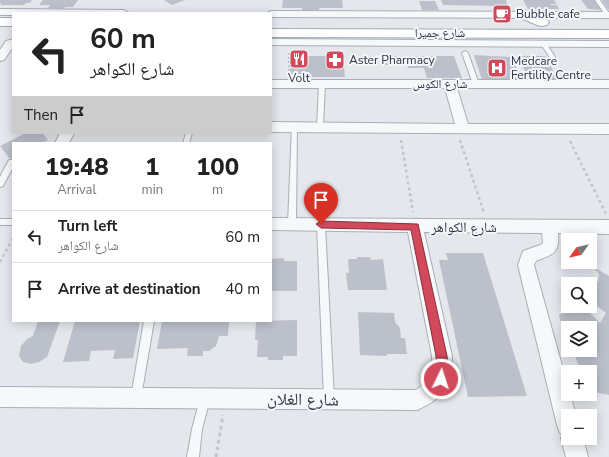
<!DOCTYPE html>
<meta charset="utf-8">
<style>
:root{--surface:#fff;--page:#f6f6f6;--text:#222;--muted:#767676;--line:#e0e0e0}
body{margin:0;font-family:"Nunito Sans","Noto Naskh Arabic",sans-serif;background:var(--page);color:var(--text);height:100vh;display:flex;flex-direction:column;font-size:15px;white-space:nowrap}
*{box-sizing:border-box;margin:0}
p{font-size:13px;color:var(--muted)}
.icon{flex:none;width:22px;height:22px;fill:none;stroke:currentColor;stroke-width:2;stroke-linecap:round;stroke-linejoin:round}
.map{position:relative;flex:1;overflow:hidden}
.sheet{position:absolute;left:12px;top:142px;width:260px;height:180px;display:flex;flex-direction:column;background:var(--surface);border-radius:0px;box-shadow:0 2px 10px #0003}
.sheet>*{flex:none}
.guide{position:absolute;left:12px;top:12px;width:260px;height:122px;border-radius:0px;box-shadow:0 2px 10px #0003;background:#fff;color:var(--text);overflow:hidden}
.needle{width:26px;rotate:236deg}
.fabs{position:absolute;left:561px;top:233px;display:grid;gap:8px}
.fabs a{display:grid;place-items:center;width:36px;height:36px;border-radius:0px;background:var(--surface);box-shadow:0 2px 10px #0003;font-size:20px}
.pin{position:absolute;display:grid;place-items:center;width:34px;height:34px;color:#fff;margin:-41px -17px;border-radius:50% 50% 50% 0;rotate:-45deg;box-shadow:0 0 4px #0007}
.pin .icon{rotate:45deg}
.me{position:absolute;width:44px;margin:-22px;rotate:4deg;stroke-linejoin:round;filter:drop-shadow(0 0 3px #0008)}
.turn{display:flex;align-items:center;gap:14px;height:84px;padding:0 12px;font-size:18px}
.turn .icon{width:52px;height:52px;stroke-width:2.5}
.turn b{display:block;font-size:28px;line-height:34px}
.then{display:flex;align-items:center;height:38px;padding:0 12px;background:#0003;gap:8px;font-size:15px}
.eta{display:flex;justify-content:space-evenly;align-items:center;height:68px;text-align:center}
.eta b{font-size:24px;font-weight:800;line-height:28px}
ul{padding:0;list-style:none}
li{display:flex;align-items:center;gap:12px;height:52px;padding:0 12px;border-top:1px solid var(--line)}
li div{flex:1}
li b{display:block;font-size:15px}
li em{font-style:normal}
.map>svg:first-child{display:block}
.building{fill:#bbc0ca}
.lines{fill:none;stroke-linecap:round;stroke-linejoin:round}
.lane-casing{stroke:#a9aeb7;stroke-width:2}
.street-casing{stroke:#a9aeb7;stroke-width:2}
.primary-casing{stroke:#a3abb8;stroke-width:2}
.path-far2{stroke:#c2c5cb;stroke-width:2;stroke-dasharray:2 2;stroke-linecap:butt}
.path-far1{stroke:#c2c5cb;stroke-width:2.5;stroke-dasharray:3 3;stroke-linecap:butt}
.path{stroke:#c2c5cb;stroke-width:3;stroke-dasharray:3.5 3.5;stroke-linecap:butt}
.lane{fill:#f7f8fa;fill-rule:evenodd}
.street{fill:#f7f8fa;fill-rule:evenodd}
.primary{fill:#fff;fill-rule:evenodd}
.route{fill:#d1495b;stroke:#882f3b}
.labels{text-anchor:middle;stroke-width:4;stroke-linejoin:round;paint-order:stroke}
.far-poi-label{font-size:12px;fill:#2b3445;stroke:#f4f6f9;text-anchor:start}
.far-street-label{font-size:12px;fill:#2b3445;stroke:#f4f6f9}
.street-label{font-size:14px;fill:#2b3445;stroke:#f4f6f9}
.near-street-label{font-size:17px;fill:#2b3445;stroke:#f4f6f9}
</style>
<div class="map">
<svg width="609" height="457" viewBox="0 0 609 457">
<rect width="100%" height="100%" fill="#e4e7ec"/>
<g class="building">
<path d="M0,0H32L30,3H26L24,5H0L2,3H0Z"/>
<path d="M43,0H78L73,7H65L64,9L48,8L50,5H39Z"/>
<path d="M164,0H185L172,5Z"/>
<path d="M283,0H342L343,8H319V10H302V8H282Z"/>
<path d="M441,0H506L508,6L443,5Z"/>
<path d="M523,0H554L557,4H550L551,5H557L559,9H528Z"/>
<path d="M581,0H594L601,10L588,9Z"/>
<path d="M602,0H609V10L603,2H604Z"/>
<path d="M419,1H435L439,10H422Z"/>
<path d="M474,55L512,57L522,81L482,80Z"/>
<path d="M291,56H343L345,77H290Z"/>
<path d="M383,56H454L462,78H427L424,68H408L407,65H384Z"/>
<path d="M517,56H545L558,79H529Z"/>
<path d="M26,133H42L48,140L41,143H13V157L10,159L0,146Z"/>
<path d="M446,253H483L527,396L468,397L439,260H448Z"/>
<path d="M357,257H370L371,260L383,259L387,290H348L346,273H349L348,259H357Z"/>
<path d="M284,258V261H297V291H271V259Z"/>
<path d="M592,266L609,276V395L590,391V372H581L573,350H590V328H568V335L562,327L559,315L566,309L575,307L588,311L600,323L606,313L590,301V286L598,281L599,274Z"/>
<path d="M358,312L394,313L395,322L400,328L401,338H405L407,354H387V356L360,355Z"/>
<path d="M297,320V356H283V360H268V357H257L258,340H255L256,321Z"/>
<path d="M38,321H60L47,357L39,362L31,364L23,362L19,356L21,346L27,339L33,336Z"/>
<path d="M75,321H140L133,358L113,359L115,350L91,351L89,361L63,362Z"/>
<path d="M162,321H229L228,336H219L216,346L209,351H203V356H187L188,348L157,349Z"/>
</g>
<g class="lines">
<defs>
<g id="lane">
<path d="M595,0H600L609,13V16H606Z"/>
<path d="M542,43H546L557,60L556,61H552L541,44Z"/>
<path d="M465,51L468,53L479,84L478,85L476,86L473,84L462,53Z"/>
<path d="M322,82L325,84L323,127L320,129L317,127L319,84Z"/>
<path d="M292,125H296L297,127L296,224L295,226H289L288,224Z"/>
<path d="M186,133H192L189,143H183Z"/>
<path d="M9,160H13V167L3,186L0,187V177Z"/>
<rect x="0" y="219" width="13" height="6"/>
<path d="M321,222L324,223L325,225L334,399L333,403L329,404L325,403L324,399L317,225L318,223Z"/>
<path d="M144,321H154L141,397L140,401L136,402L132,401L131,397Z"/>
<path d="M205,394L209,395L210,399L202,429L199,457H187L192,429L200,399L201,395Z"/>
</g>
<g id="street">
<path d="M0,9L124,10L129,13H13V15H0Z"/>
<path d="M271,11L609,12V18L271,17V13H267Z"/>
<path d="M271,39L609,41V47L271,45Z"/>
<path d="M10,40H13V47L4,60L0,61V50L6,41Z"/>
<path d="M271,80H609V88H457L468,124H609V134L271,132V122L455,124L445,88H271Z"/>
<path d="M60,133H74L69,143H55Z"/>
<path d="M271,218L609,220V234L558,233C560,254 553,254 536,261L534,265L568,387V394H570L576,416H568V438H583L588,457H566L561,438L563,434L560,433L557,425L518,265L523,251L540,245L543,243L542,233L424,232L452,356C453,385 443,399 417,410L0,407V387L416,390C432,380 433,373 432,356L408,232L271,230Z"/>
</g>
<g id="primary">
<path d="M524,10L547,19L549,22L547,25L542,26L537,25L519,17L517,14L519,11Z"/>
<rect x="0" y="18" width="13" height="8"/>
<path d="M271,29L609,30V38L271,37Z"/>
</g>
</defs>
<use href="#lane" class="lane-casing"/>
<use href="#street" class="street-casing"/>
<use href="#primary" class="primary-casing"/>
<path class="path-far2" d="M289,53V74"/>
<g class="path-far1">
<path d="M401,140L413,212"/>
<path d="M460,140L484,213"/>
<path d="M570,141L606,214"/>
<path d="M0,262L13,238"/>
</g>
<path class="path" d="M216,457L223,415"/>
<use href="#lane" class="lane"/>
<use href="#street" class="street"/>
<use href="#primary" class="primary"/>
</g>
<path class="route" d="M321,221L418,224L447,356L448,368L445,383L441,384L437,383C434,376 437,364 436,356L411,230L321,228L316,224Z"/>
<defs>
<symbol id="cafe-square" viewBox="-11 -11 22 22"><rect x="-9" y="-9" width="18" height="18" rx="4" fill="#d1495b" stroke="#f4f6f9"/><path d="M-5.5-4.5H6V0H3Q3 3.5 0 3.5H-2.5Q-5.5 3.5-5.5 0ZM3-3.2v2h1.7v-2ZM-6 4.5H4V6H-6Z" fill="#fff"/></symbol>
<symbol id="restaurant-square" viewBox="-11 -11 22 22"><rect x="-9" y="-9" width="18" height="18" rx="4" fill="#d1495b" stroke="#f4f6f9"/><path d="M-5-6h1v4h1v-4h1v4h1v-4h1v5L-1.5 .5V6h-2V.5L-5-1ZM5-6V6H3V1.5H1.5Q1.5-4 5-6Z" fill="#fff"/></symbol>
<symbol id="pharmacy-square" viewBox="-11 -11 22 22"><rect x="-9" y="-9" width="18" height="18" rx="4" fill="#d1495b" stroke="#f4f6f9"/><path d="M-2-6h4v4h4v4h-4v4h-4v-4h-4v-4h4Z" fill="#fff"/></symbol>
<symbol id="hospital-square" viewBox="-11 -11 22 22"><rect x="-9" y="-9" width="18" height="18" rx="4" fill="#d1495b" stroke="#f4f6f9"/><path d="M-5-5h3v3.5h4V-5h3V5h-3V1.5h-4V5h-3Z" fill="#fff"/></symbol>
</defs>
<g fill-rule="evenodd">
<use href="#cafe-square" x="491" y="3" width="22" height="22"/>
<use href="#restaurant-square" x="288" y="48" width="22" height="22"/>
<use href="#pharmacy-square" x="324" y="49" width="22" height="22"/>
<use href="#hospital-square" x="486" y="57" width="22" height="22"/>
</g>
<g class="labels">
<g class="far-poi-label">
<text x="516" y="18">Bubble cafe</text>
<text x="349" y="64">Aster Pharmacy</text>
<text x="511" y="65">Medcare<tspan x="511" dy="14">Fertility Centre</tspan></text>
<text x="299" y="82" text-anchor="middle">Volt</text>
</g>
<g class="far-street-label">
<text x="440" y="37">شارع جميرا</text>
<text x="440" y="88">شارع الكوس</text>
</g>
<g class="street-label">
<text x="464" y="232">شارع الكواهر</text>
</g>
<g class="near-street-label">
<text transform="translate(303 399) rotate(1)" y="6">شارع الغلان</text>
</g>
</g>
</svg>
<div class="fabs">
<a><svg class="needle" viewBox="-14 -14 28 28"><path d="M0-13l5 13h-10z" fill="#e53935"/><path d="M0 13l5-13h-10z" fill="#767676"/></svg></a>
<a><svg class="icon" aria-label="search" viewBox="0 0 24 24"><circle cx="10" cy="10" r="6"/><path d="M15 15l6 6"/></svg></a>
<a><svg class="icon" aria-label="layers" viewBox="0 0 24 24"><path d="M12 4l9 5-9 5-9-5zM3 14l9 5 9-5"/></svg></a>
<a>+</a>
<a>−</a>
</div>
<div class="pin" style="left:321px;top:224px;background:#d93025"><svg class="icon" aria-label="arrive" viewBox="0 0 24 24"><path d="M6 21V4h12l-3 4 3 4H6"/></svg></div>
<svg class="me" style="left:441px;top:379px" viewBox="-20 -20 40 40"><circle r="17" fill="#d1495b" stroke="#fff" stroke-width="3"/><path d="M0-11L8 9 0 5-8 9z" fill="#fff"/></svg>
<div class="guide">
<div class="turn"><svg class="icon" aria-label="left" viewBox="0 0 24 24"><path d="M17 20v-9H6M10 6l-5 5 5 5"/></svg><div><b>60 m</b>شارع الكواهر</div></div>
<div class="then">Then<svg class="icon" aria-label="arrive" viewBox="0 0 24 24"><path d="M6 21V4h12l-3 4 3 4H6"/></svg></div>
</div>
<section class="sheet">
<div class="eta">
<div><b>19:48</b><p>Arrival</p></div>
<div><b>1</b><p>min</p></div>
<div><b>100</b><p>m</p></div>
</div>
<ul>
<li><svg class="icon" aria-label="left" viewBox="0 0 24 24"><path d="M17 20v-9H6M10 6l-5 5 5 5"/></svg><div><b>Turn left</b><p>شارع الكواهر</p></div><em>60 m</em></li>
<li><svg class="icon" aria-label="arrive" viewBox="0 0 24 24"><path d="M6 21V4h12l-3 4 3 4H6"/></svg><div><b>Arrive at destination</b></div><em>40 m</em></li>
</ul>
</section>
</div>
